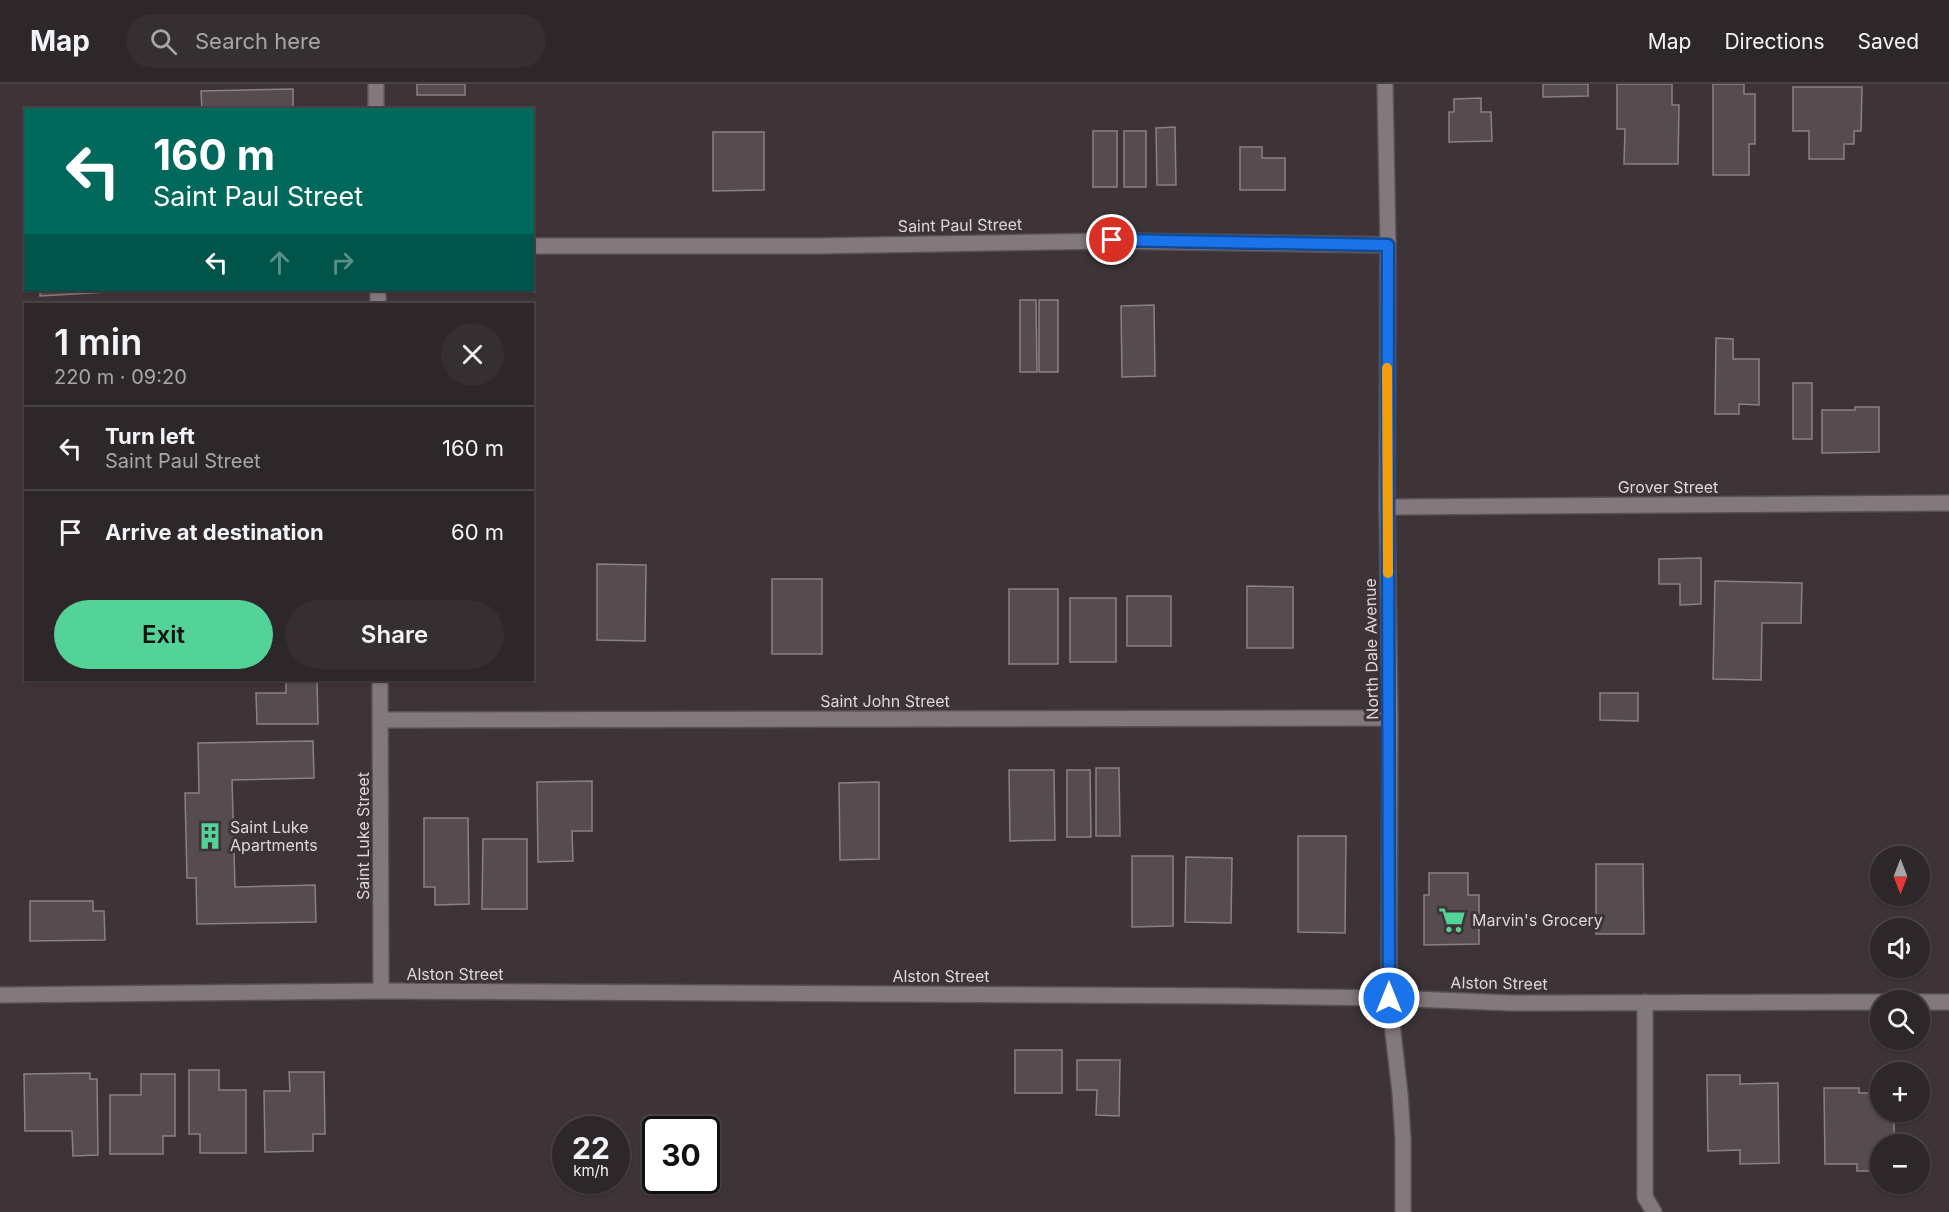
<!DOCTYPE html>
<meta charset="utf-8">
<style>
:root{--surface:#2e2729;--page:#362f31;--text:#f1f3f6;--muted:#a7a5a8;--line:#494446;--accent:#53d397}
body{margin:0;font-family:Inter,sans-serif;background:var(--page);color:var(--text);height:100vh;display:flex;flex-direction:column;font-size:22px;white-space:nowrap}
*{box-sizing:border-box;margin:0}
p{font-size:20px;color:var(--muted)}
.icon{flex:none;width:33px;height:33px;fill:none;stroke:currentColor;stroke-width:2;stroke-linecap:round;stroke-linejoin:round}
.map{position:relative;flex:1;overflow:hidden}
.panel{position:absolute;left:24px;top:219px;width:510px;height:378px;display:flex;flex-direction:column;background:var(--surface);border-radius:0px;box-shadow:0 2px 4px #0004,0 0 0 2px var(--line)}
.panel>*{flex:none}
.guide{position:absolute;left:24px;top:24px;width:510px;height:183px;border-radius:0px;box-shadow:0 2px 4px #0004,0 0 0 2px var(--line);background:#00695c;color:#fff;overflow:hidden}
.needle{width:39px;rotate:180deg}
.buttons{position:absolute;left:1870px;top:762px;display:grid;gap:12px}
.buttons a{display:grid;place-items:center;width:60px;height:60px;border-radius:50%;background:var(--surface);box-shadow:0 2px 4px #0004,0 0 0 2px var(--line);font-size:30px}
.speed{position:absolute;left:552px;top:1032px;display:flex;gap:12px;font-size:30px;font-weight:700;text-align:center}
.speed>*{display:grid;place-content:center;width:78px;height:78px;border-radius:50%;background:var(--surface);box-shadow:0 2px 4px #0004,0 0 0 2px var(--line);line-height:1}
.speed small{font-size:15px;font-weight:400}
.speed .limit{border:3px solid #111;border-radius:9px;background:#fff;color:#111}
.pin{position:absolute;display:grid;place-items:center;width:51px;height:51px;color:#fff;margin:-26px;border:3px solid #fff;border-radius:50%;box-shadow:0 2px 6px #0007}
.me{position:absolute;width:66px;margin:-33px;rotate:0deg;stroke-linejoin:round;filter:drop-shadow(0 0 4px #0008)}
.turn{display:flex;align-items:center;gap:21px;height:126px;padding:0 30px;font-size:27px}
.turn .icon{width:78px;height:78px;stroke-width:2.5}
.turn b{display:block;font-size:42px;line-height:51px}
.lanes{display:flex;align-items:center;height:57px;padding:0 30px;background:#0003;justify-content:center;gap:30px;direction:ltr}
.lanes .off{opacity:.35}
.round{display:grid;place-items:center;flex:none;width:63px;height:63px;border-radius:32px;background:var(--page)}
.head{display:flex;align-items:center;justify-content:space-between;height:102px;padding:0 30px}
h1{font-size:36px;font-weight:600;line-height:45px}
.button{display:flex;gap:12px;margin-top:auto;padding:12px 30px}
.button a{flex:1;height:69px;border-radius:36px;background:var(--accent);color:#111;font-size:24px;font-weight:600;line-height:69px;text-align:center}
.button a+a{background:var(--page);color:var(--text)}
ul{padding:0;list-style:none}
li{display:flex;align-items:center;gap:18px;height:84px;padding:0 30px;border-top:2px solid var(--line)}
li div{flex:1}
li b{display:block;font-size:22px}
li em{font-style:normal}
header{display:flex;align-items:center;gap:36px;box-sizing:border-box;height:84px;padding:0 30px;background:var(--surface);border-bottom:2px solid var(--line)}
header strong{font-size:28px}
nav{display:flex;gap:33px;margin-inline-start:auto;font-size:21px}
.search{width:420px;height:54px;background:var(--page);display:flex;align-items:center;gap:15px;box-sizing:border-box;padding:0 21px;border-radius:33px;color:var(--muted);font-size:22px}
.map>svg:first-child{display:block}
.building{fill:#564c4f;stroke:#8b8084;stroke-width:1.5}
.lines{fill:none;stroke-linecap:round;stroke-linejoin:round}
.minor-casing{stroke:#585053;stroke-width:18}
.minor{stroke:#83787c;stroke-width:15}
.route-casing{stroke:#114b97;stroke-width:15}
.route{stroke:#1a73e8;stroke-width:10}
.slow{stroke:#f59e0b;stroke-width:10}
.labels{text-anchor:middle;stroke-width:6;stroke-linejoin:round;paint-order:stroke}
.street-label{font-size:16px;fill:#ddd7d9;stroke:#3e3437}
.poi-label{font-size:16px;fill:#ddd7d9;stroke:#3e3437;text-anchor:start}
</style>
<header>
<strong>Map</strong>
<div class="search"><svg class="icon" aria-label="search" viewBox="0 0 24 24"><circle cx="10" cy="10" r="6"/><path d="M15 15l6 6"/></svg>Search here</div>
<nav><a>Map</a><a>Directions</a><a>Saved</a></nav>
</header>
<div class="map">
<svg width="1949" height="1128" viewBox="0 0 1949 1128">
<rect width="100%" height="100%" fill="#3e3437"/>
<g class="building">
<rect x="417" y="0" width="48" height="11"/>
<path d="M1543,0H1588V12L1543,13Z"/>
<path d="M1617,0H1672V21H1679L1678,80H1624L1625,45H1617Z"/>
<path d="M1713,0H1744V10H1755V60H1749V91H1713Z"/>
<path d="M1793,3H1862L1861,47H1854V60H1844V75H1809V47H1793Z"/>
<path d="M293,5V26H202L201,7Z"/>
<path d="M1481,14V28H1491L1492,57L1449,58V28H1454V15Z"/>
<path d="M1175,43L1176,101H1157L1156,44Z"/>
<rect x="1093" y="47" width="24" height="56"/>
<rect x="1124" y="47" width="22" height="56"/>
<path d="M713,48H764V106L713,107Z"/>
<path d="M1240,63H1262V74H1285V106H1240Z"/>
<path d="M40,206H108V208L40,212Z"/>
<path d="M1020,216H1036L1037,288H1020Z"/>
<rect x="1039" y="216" width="19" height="72"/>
<path d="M1154,221L1155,292L1122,293L1121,222Z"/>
<path d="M1716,254L1733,255V275H1759V321L1739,320V330H1715Z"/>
<rect x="1793" y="299" width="19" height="56"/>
<path d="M1855,323H1879V368L1822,369V326H1855Z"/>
<path d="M1701,474V520L1680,521V500H1659V475Z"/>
<path d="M597,480L646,481L645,557L597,556Z"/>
<rect x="772" y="495" width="50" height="75"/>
<path d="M1715,497L1802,499L1801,539H1762L1761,596L1713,595Z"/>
<path d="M1247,502L1293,503V564H1247Z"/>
<rect x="1009" y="505" width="49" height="75"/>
<rect x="1127" y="512" width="44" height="50"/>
<rect x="1070" y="514" width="46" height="64"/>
<path d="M286,596H317L318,640H257L256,609H286Z"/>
<path d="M1600,609H1638V637L1600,636Z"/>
<path d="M313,657L314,694L232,696L235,803L315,801L316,838L197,840L196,794H187L185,709H199L198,659Z"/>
<path d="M1096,684H1119L1120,752H1096Z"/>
<path d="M1009,686H1054L1055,756L1010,757Z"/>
<path d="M1067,686H1090L1091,753H1067Z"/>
<path d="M592,697V747H572L573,777L538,778L537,698Z"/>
<path d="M879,698V775L840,776L839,699Z"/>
<path d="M424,734H468L469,820L435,821V803H424Z"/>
<path d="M1298,752H1346L1345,849L1298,848Z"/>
<path d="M483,755H527V825H482Z"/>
<path d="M1132,772H1173V842L1132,843Z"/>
<path d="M1186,773L1232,774L1231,839L1185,838Z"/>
<path d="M1596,780H1643L1644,850H1596Z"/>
<path d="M1429,789H1468V811H1479V860L1424,861V811H1429Z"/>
<path d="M30,817H93V827H104L105,856L30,857Z"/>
<rect x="1015" y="966" width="47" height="43"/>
<path d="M1077,976H1120L1119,1032L1096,1031L1097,1006H1077Z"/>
<path d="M189,986H219V1006H246V1069H200V1050H189Z"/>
<path d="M289,988H324L325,1050H313V1067L265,1068L264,1007H290Z"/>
<path d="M90,989V995H97L98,1071L73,1072L72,1047H25L24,990Z"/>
<path d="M141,990H175V1052H163V1070H110V1011H141Z"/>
<path d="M1707,991H1740V1000L1778,999L1779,1079L1740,1080V1066L1708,1067Z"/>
<path d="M1824,1004H1859V1009H1881V1028H1894V1060H1881V1087H1857V1080H1825Z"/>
</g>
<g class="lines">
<defs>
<g id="minor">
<path d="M376,0V26"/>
<path d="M1385,0L1388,161L1387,423L1390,634L1389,914L1400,1009L1403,1055V1128"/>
<path d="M532,162H816L1111,157L1388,161"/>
<path d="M378,206V220"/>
<path d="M1387,423L1949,419"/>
<path d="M380,596L381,907"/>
<path d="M380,636L1390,634"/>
<path d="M0,911L381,907L1236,912L1389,914L1512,919L1881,918"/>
<path d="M1645,918V1113L1654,1128"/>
<path d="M1920,918H1949"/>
</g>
</defs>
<use href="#minor" class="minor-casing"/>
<use href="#minor" class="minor"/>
</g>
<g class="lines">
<defs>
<path id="route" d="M1112,156L1388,161C1387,412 1389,663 1389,914"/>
</defs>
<use href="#route" class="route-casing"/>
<use href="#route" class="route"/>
<path class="slow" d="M1387,284L1388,489"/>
</g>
<defs>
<symbol id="building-bare" viewBox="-9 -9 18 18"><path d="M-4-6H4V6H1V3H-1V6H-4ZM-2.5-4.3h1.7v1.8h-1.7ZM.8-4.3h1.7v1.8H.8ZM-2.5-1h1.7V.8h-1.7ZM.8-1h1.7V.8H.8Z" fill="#53d397" stroke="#3e3437" stroke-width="2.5" paint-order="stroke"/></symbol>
<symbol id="supermarket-bare" viewBox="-9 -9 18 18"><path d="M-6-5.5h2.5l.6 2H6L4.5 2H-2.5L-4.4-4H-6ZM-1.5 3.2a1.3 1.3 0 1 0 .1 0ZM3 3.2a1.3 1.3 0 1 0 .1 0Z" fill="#53d397" stroke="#3e3437" stroke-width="2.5" paint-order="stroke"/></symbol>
</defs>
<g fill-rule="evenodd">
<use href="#building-bare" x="191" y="733" width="38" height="38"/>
<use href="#supermarket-bare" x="1433" y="817" width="38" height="38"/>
</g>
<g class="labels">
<g class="street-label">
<text transform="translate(960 141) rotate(-1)" y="6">Saint Paul Street</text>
<text x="1668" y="409">Grover Street</text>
<text transform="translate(1371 565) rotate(-91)" y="6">North Dale Avenue</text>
<text x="885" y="623">Saint John Street</text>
<text transform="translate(363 752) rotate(-90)" y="6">Saint Luke Street</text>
<text x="455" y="896">Alston Street</text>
<text x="941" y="898">Alston Street</text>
<text transform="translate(1499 899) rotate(1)" y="6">Alston Street</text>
</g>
<g class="poi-label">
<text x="230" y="749">Saint Luke<tspan x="230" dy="18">Apartments</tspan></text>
<text x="1472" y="842">Marvin's Grocery</text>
</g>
</g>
</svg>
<div class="buttons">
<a><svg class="needle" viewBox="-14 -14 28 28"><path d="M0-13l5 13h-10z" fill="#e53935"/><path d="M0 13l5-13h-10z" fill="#a7a5a8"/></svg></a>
<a><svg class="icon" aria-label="sound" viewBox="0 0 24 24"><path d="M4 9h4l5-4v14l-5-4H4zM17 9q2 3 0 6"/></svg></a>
<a><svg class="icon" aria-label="search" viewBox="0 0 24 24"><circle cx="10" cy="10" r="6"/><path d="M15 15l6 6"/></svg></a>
<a>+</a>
<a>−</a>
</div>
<div class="speed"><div>22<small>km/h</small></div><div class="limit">30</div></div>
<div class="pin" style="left:1112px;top:156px;background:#d93025"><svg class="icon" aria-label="arrive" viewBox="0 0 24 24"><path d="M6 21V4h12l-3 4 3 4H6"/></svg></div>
<svg class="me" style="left:1389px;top:914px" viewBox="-20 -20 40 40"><circle r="17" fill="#1a73e8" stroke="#fff" stroke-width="3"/><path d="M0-11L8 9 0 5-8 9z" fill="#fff"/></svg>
<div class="guide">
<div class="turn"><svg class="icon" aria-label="left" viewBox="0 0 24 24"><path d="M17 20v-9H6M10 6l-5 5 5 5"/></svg><div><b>160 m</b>Saint Paul Street</div></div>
<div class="lanes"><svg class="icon" aria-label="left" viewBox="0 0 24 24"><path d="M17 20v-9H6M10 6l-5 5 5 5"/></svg><svg class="icon off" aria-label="ahead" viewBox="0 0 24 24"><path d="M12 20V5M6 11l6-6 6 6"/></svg><svg class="icon off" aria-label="right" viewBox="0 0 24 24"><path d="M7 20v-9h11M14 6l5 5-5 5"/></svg></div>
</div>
<section class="panel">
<div class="head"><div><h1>1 min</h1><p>220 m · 09:20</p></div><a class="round"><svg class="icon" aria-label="close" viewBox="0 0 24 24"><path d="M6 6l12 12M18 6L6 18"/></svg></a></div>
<ul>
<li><svg class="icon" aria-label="left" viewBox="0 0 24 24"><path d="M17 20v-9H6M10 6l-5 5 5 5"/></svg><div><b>Turn left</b><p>Saint Paul Street</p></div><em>160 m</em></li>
<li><svg class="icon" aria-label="arrive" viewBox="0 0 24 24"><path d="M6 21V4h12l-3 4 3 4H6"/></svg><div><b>Arrive at destination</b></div><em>60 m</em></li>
</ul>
<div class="button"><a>Exit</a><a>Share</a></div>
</section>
</div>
